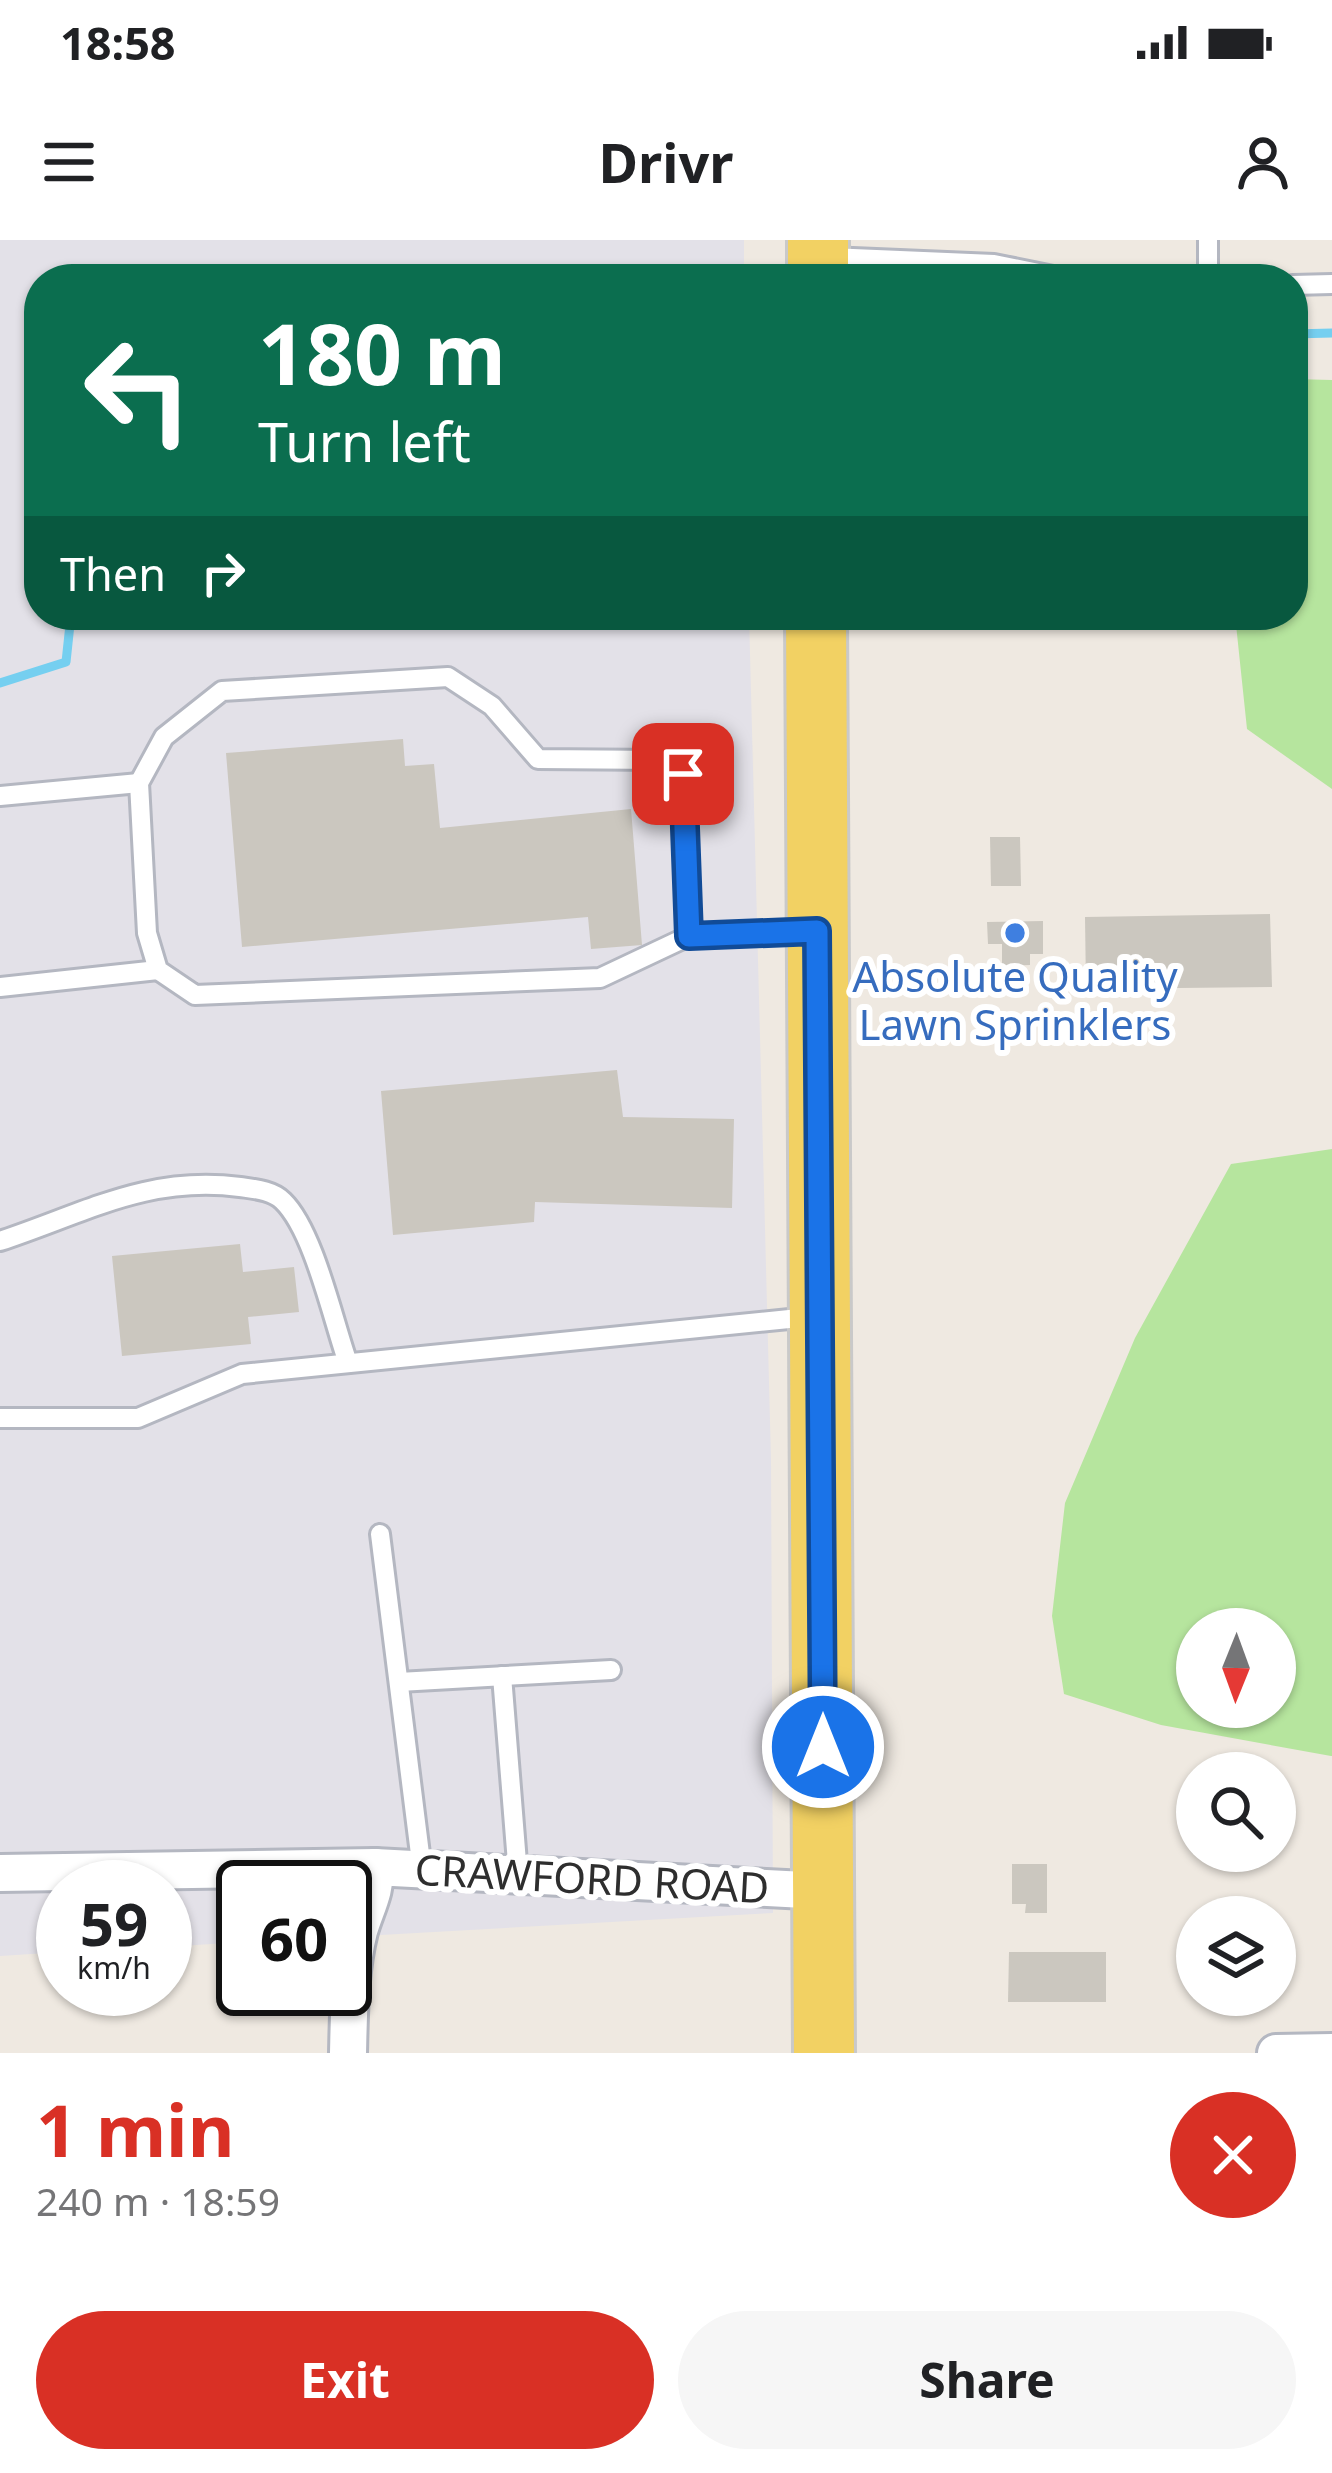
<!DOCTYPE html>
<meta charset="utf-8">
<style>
:root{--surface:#fff;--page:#f6f6f6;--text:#202124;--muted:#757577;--accent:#d93025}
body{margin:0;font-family:"Noto Sans",sans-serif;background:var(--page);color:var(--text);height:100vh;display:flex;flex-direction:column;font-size:45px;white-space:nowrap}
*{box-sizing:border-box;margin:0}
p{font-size:39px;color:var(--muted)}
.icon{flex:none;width:66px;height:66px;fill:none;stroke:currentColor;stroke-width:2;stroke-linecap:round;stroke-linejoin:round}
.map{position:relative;height:1813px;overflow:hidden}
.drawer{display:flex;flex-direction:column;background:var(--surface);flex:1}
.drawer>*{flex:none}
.top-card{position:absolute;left:24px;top:24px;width:1284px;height:366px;border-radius:48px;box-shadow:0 3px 9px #0004;background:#0b6e4f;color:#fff;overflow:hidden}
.needle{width:78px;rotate:181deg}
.tools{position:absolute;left:1176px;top:1368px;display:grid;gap:24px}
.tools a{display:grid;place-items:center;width:120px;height:120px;border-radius:50%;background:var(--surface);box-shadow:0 3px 9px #0004;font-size:60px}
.speed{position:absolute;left:36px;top:1620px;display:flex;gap:24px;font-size:60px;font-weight:700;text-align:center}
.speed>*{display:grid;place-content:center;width:156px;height:156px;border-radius:50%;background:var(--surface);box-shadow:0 3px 9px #0004;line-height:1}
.speed small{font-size:30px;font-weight:400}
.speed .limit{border:6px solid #111;border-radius:18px;background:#fff;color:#111}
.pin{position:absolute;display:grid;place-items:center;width:102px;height:102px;color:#fff;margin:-51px;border-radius:24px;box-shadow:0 6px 18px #0006}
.me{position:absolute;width:132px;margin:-66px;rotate:0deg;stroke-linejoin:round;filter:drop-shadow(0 0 9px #0008)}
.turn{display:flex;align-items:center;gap:42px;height:252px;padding:0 36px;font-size:54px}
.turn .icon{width:156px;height:156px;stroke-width:2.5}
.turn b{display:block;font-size:84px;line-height:102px}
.then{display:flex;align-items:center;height:114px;padding:0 36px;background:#0003;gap:24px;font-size:45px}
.round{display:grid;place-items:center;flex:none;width:126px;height:126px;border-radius:63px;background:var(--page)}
.head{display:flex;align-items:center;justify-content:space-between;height:204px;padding:0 36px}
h1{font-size:72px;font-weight:700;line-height:90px;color:var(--accent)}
.cta{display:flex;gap:24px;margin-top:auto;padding:24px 36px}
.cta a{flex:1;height:138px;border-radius:72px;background:var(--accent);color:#fff;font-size:48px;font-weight:700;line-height:138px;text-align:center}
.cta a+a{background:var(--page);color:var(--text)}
.status{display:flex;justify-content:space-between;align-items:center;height:84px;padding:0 60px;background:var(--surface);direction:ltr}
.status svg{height:33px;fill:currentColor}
header{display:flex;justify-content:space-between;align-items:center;height:156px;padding:0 36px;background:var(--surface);font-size:54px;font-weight:700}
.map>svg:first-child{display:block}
.industrial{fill:#e3e1e8}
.green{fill:#b6e59e;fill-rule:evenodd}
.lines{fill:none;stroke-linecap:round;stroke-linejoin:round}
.stream{stroke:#75cff0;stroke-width:9}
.building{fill:#cbc7bf}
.service-casing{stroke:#b4b7c1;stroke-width:24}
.minor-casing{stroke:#b4b7c1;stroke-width:42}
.primary-casing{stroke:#c9c9c9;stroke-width:66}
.service{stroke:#fff;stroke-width:18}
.minor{stroke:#fff;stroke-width:36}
.primary{stroke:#f2d163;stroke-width:60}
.route-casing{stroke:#114b97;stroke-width:30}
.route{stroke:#1a73e8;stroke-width:21}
.shop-dot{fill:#3f7fe0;stroke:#fff;stroke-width:4.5}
.labels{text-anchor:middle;stroke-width:12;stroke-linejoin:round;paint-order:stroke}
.shop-label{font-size:42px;fill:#366cbe;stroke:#fff}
.street-label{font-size:42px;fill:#2e2e2e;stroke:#fff}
</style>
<div class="status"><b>18:58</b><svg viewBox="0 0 49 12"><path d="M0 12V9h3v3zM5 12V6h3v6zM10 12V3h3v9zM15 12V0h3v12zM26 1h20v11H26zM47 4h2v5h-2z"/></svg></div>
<header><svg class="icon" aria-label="menu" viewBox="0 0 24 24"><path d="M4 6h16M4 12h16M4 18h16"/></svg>Drivr<svg class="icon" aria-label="person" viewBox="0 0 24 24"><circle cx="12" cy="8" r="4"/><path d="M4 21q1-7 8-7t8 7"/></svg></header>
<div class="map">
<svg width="1332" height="1813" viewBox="0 0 1332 1813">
<rect width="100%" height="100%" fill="#efe9e1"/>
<path class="industrial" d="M0,0H744V39H39V375H749L771,1219L773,1673L345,1697V1647H243V1702L165,1707V1647H63V1712L0,1716Z"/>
<g class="green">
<path d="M1293,139L1332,140V549L1247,489L1235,375H1293Z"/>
<path d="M1332,909V1516H1331L1161,1485L1064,1454L1052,1376L1065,1263L1135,1098L1231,924ZM1197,1389H1275V1467H1197Z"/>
</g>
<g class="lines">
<g class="stream">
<path d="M1293,94L1332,93"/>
<path d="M0,443L66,422L71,375"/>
</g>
</g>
<g class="building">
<path d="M403,499L405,526L434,524L440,588L631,569L642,705L591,709L588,677L242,707L226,513Z"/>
<path d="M990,597H1020L1021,646H991Z"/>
<path d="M1270,674L1272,747L1086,749L1085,677Z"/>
<path d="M1043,681V714H1030V725L1002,726V704H988L987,682Z"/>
<path d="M617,830L623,877L734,879L732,968L535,962L534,982L393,995L381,851Z"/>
<path d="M240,1004L243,1032L294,1027L299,1072L248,1077L251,1104L122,1116L112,1016Z"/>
<path d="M1012,1624H1047V1673H1025L1026,1664H1012Z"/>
<path d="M1185,1689H1197V1733H1186Z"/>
<path d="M1009,1712H1106V1762H1008Z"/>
</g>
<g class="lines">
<defs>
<g id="service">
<path d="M829,17L994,24L1068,39"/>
<path d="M1208,39V0"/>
<path d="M1293,45L1332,44"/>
<path d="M0,556L139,543"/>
<path d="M689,696L600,738L195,755L158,730L147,693L139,543L164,497L222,451L448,437L492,466L538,519L663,520L683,534L689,696L812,691"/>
<path d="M0,747L158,730"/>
<path d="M0,1001C85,973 148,935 240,947C254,949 272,950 283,961C314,991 333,1081 348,1123"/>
<path d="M0,1178H138L242,1134L809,1077"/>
<path d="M380,1294L422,1630"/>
<path d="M502,1436L518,1635"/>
<path d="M399,1442L611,1430"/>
</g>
<g id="minor">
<path d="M0,1633L375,1627L824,1651"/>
<path d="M348,1813C349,1772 349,1731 359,1691C366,1667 376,1652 375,1627"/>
<path d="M1276,1813L1332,1812"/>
</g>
<g id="primary">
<path d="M818,39V0"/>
<path d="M816,375L824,1813"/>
</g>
</defs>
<use href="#service" class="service-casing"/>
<use href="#minor" class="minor-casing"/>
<use href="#primary" class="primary-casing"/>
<use href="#service" class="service"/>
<use href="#minor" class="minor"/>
<use href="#primary" class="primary"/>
</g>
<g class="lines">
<defs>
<path id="route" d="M683,534L689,696L817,691L823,1507"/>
</defs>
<use href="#route" class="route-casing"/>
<use href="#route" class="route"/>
</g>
<circle class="shop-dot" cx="1015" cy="693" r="12"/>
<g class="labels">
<g class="shop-label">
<text x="1015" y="752">Absolute Quality<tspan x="1015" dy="48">Lawn Sprinklers</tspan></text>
</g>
<g class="street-label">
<text transform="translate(592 1639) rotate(3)" y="15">CRAWFORD ROAD</text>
</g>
</g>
</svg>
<div class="tools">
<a><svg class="needle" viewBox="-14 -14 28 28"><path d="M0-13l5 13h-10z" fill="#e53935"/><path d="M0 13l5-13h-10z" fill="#757577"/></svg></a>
<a><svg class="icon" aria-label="search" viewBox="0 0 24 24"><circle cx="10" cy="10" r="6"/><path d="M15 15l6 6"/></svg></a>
<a><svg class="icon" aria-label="layers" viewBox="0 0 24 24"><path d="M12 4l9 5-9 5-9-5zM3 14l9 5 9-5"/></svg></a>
</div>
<div class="speed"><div>59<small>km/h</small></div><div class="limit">60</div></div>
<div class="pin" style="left:683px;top:534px;background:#d93025"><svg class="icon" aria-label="arrive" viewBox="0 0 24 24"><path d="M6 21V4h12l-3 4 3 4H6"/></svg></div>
<svg class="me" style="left:823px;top:1507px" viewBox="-20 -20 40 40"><circle r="17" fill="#1a73e8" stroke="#fff" stroke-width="3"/><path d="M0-11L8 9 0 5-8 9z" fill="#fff"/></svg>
<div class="top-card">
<div class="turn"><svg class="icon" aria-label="left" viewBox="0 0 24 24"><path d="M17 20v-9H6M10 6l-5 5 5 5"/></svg><div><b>180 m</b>Turn left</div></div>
<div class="then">Then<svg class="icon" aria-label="right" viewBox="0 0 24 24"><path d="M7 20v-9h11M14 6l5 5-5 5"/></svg></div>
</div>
</div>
<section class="drawer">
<div class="head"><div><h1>1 min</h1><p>240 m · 18:59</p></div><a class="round" style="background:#d93025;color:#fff"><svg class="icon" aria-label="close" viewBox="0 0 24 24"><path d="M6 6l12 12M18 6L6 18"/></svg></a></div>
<div class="cta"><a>Exit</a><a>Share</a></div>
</section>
